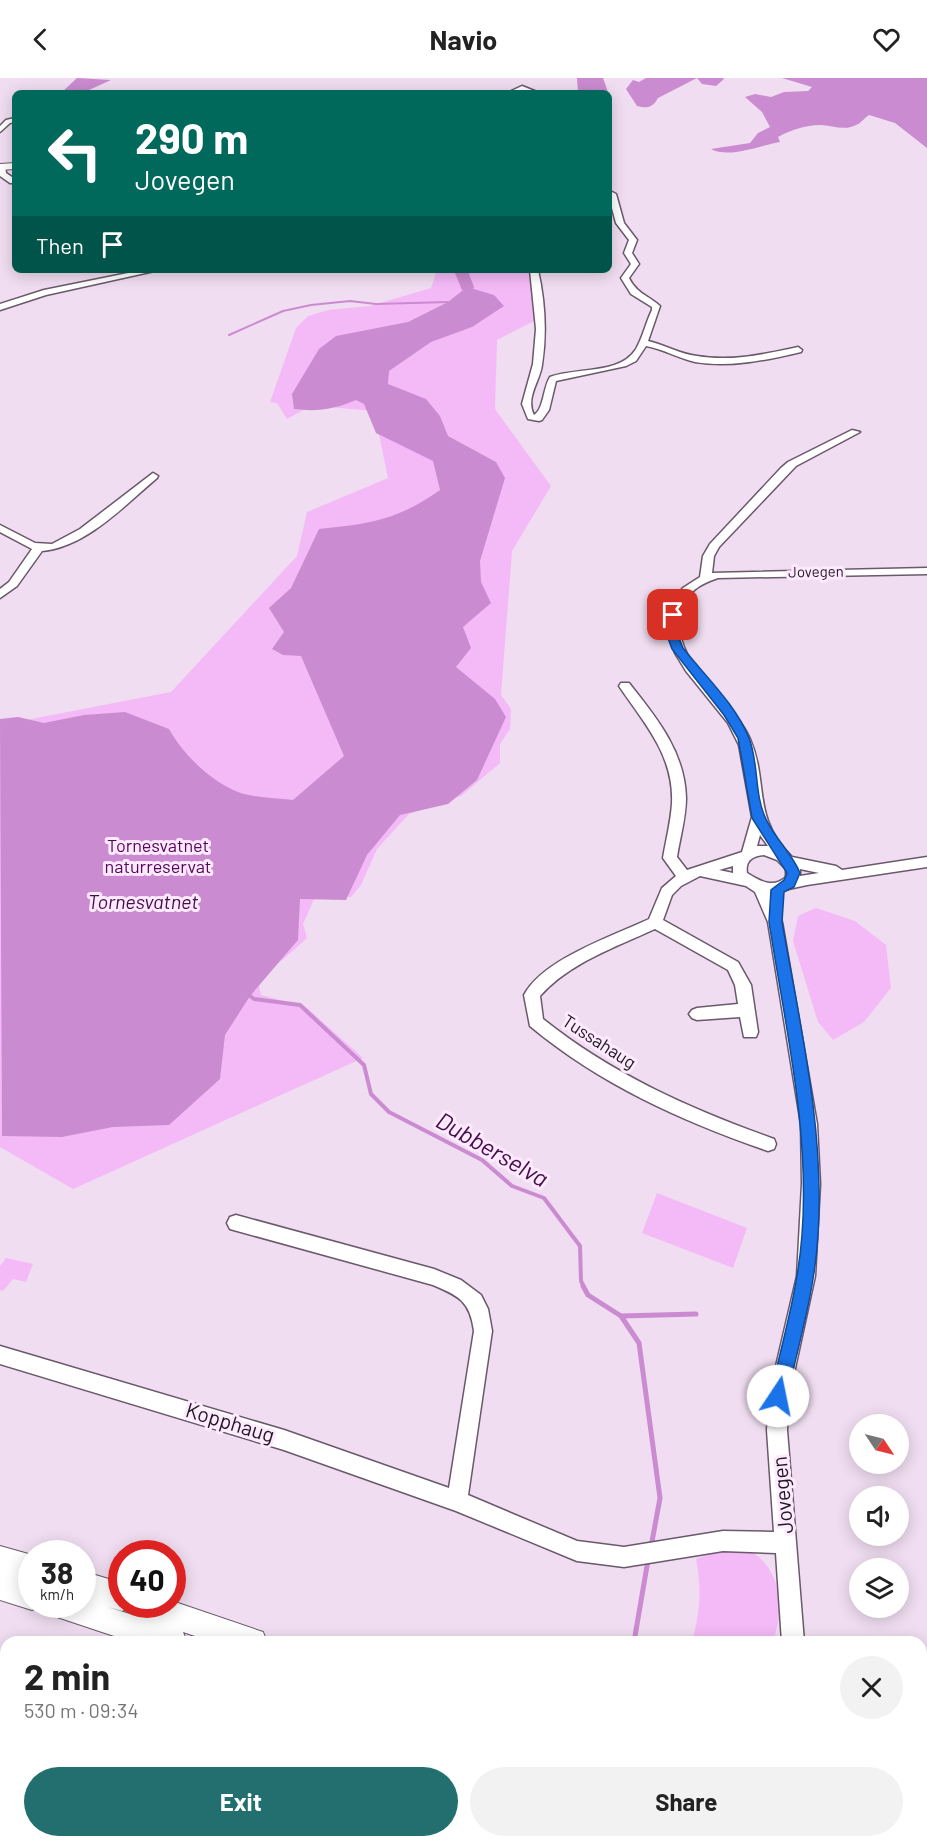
<!DOCTYPE html>
<meta charset="utf-8">
<style>
:root{--surface:#fff;--page:#f2f2f2;--text:#222;--muted:#767676;--accent:#236e6e}
body{margin:0;font-family:Barlow,sans-serif;background:var(--page);color:var(--text);height:100vh;display:flex;flex-direction:column;font-size:22px;white-space:nowrap}
*{box-sizing:border-box;margin:0}
p{font-size:20px;color:var(--muted)}
.icon{flex:none;width:33px;height:33px;fill:none;stroke:currentColor;stroke-width:2;stroke-linecap:round;stroke-linejoin:round}
.map{position:relative;flex:1;overflow:hidden}
.details{position:absolute;left:0px;top:1558px;width:927px;height:212px;display:flex;flex-direction:column;background:var(--surface);border-radius:18px 18px 0 0;box-shadow:0 3px 15px #0003}
.details>*{flex:none}
.hud{position:absolute;left:12px;top:12px;width:600px;height:183px;border-radius:9px;box-shadow:0 3px 15px #0003;background:#00695c;color:#fff;overflow:hidden}
.needle{width:39px;rotate:125deg}
.tools{position:absolute;left:849px;top:1336px;display:grid;gap:12px}
.tools a{display:grid;place-items:center;width:60px;height:60px;border-radius:50%;background:var(--surface);box-shadow:0 3px 15px #0003;font-size:30px}
.speed{position:absolute;left:18px;top:1462px;display:flex;gap:12px;font-size:30px;font-weight:700;text-align:center}
.speed>*{display:grid;place-content:center;width:78px;height:78px;border-radius:50%;background:var(--surface);box-shadow:0 3px 15px #0003;line-height:1}
.speed small{font-size:15px;font-weight:400}
.speed .limit{border:9px solid #d22;background:#fff;color:#111}
.pin{position:absolute;display:grid;place-items:center;width:51px;height:51px;color:#fff;margin:-26px;border-radius:12px;box-shadow:0 3px 9px #0006}
.me{position:absolute;width:66px;margin:-33px;rotate:11deg;stroke-linejoin:round;filter:drop-shadow(0 0 4px #0008)}
.turn{display:flex;align-items:center;gap:21px;height:126px;padding:0 24px;font-size:27px}
.turn .icon{width:78px;height:78px;stroke-width:2.5}
.turn b{display:block;font-size:42px;line-height:51px}
.then{display:flex;align-items:center;height:57px;padding:0 24px;background:#0003;gap:12px;font-size:22px}
.round{display:grid;place-items:center;flex:none;width:63px;height:63px;border-radius:32px;background:var(--page)}
.summary{display:flex;align-items:center;justify-content:space-between;height:102px;padding:0 24px}
h1{font-size:36px;font-weight:700;line-height:45px}
.button{display:flex;gap:12px;margin-top:auto;padding:12px 24px}
.button a{flex:1;height:69px;border-radius:36px;background:var(--accent);color:#fff;font-size:24px;font-weight:700;line-height:69px;text-align:center}
.button a+a{background:var(--page);color:var(--text)}
header{display:flex;justify-content:space-between;align-items:center;height:78px;padding:0 24px;background:var(--surface);font-size:27px;font-weight:700}
.map>svg:first-child{display:block}
.green{fill:#f4baf7}
.water{fill:#cb8bd0}
.lines{fill:none;stroke-linecap:round;stroke-linejoin:round}
.stream-far2{stroke:#cb8bd0;stroke-width:2}
.stream-far1{stroke:#cb8bd0;stroke-width:4}
.stream{stroke:#cb8bd0;stroke-width:5}
.river{fill:#cb8bd0;fill-rule:evenodd}
.minor-casing{stroke:#6a596a;stroke-width:3}
.major-casing{stroke:#6a596a;stroke-width:2}
.minor{fill:#fff;fill-rule:evenodd}
.major{fill:#fff;fill-rule:evenodd}
.route{fill:#1a73e8;stroke:#114b97;stroke-width:1.5}
.labels{text-anchor:middle;stroke-width:6;stroke-linejoin:round;paint-order:stroke}
.far-street-label{font-size:15px;fill:#201920;stroke:#feeaff}
.park-label{font-size:18px;fill:#57045d;stroke:#feeaff}
.street-label{font-size:18px;fill:#201920;stroke:#feeaff}
.water-label{font-size:20px;font-style:italic;fill:#470c4c;stroke:#feeaff}
.near-street-label{font-size:21px;fill:#201920;stroke:#feeaff}
.near-water-label{font-size:24px;font-style:italic;fill:#470c4c;stroke:#feeaff}
</style>
<header><svg class="icon" aria-label="back" viewBox="0 0 24 24"><path d="M15 5l-7 7 7 7"/></svg>Navio<svg class="icon" aria-label="heart" viewBox="0 0 24 24"><path d="M12 20l-8-8c-3-5 5-10 8-4 3-6 11-1 8 4z"/></svg></header>
<div class="map">
<svg width="927" height="1769" viewBox="0 0 927 1769">
<rect width="100%" height="100%" fill="#f0ddf1"/>
<g class="green">
<path d="M437,192H530L536,236L534,243L497,262L495,331L551,408L512,473L501,617L511,631L510,651L500,666V685L461,718L409,736L377,771L361,807L351,819L316,817L303,846L307,860C291,876 273,888 258,903L261,917L306,929L363,980L73,1111L0,1069V647L171,614L297,478L307,434L388,400L374,333L294,326V331L303,332L287,341L277,325L270,324L296,250L308,238L328,232L370,228L431,210Z"/>
<path d="M816,830L855,843L886,867L891,910L864,944L833,962L818,944L793,863L798,838Z"/>
<path d="M657,1115L747,1150L733,1190L642,1155Z"/>
<path d="M6,1180L33,1186L26,1204L13,1201L3,1213L0,1212V1188Z"/>
<path d="M749,1472C772,1485 781,1510 779,1536C779,1546 774,1555 775,1564H692C700,1533 702,1513 696,1481L712,1475Z"/>
</g>
<g class="water">
<path d="M77,0L111,2L89,12L61,15Z"/>
<path d="M577,0H603L608,14L578,15Z"/>
<path d="M646,0H723L724,1L716,8L702,6L697,0L658,20C653,29 648,31 637,28L626,11L633,2L639,4Z"/>
<path d="M782,0H927V70L895,45L869,37C864,40 862,44 858,46C845,54 833,47 820,47C806,47 790,52 778,59L780,64C761,67 729,81 711,71L750,65L758,55L770,49L762,34L745,19L755,16L771,19L784,14L808,13L812,9Z"/>
<path d="M467,209L494,217L504,228L472,249L431,264L389,293L388,306L426,321L440,338L448,358L496,384L505,400L480,483L481,504L491,525L463,549L471,570L456,589L495,621L506,639L477,702L448,726L400,737L367,777L346,822L300,821L298,862L250,918L225,957L220,1001L169,1047L113,1049L62,1059L2,1058L0,641L18,639L44,645L84,637L125,634L169,651C183,676 210,703 238,714C254,720 276,720 293,722L344,678L301,578L283,577L272,571L284,554L269,530L291,510L319,451C369,446 398,442 440,412L433,383L376,355L364,326L356,322C335,331 317,334 294,331L292,316L319,271L336,258L408,244L448,224Z"/>
</g>
<g class="lines">
<path class="stream-far2" d="M229,257L283,233L311,227L350,223L376,226L448,224"/>
<path class="stream-far1" d="M250,918L254,921L300,927L364,987L371,1016L389,1034L482,1082L512,1108L544,1120L580,1168L581,1203L584,1209"/>
<g class="stream">
<path d="M583,1208L588,1217L621,1238L639,1265L660,1420L651,1469"/>
<path d="M621,1238L696,1236"/>
<path d="M634,1564L648,1482"/>
<path d="M565,1764L567,1769"/>
</g>
<path class="river" d="M457,192H472L469,196L474,209L472,212H462L455,195Z"/>
<defs>
<g id="minor">
<path d="M522,8L537,14L538,15L522,12L507,15Z"/>
<path d="M15,40V44L10,45L0,54V48L6,42Z"/>
<path d="M0,87H5L6,95L15,101V105H10L0,98Z"/>
<path d="M612,114L616,116L624,145L637,162L632,175L639,186L629,200C636,215 649,218 660,228L648,263C665,267 680,276 697,278C731,284 765,276 798,269L802,272L801,274C767,282 730,290 695,284C678,280 663,271 646,268L636,283L626,288L556,303L549,332L542,342L539,343L528,341L522,326L533,286L536,251L530,192H538C545,223 547,255 542,287C540,303 525,320 534,337C544,331 543,310 550,299C576,289 620,297 636,271C643,259 646,244 652,232V229L631,216L621,200L631,186L624,175L629,162L616,145L609,119V115Z"/>
<path d="M143,192H159L46,217L0,232V226L44,212Z"/>
<path d="M852,352L860,354L796,388L719,469L714,478L712,495L927,490V496L718,500C703,505 689,512 683,528C663,580 731,618 750,661C769,705 751,739 792,779L836,788L842,792L927,779V789L807,807L770,815L782,844L817,1046L820,1106L815,1198L789,1318L787,1352L804,1564H782L776,1475L723,1473L624,1489L577,1483L456,1433L284,1372L0,1286V1268L284,1352L449,1410L474,1253C470,1223 459,1218 433,1207L230,1151L227,1145L230,1139L236,1137L434,1191L461,1202L481,1217L488,1231L492,1253L468,1417L577,1463L624,1469L723,1453L774,1454L767,1352L769,1318L797,1198L802,1106L801,1046L768,844L755,814L746,808L700,798L681,808L672,817L663,842L738,884L751,907L758,954L756,959H744L740,939L697,942L692,940L689,936L692,932L697,930L738,926L735,907L728,892L655,851C616,869 569,885 540,918L543,941C613,997 691,1031 774,1061L776,1066L774,1071L768,1073C682,1043 601,1007 530,948L524,917C543,881 613,858 649,841L662,810L676,798L663,780C666,762 671,743 672,725C674,677 644,645 619,608L621,605H629C656,639 685,674 686,720C686,740 680,759 677,779L687,792L742,774L752,739L739,667L728,645L686,593L675,575L668,557L667,539L674,521L683,510L700,499L703,478L710,466L781,390L788,384ZM760,757L768,768H757ZM764,777L777,782L786,791V799C773,811 760,803 747,795C745,783 752,778 764,777ZM733,788V795L719,792ZM800,791L819,795L800,798Z"/>
<path d="M153,395L158,398L157,400C124,428 86,469 42,473L17,508L0,520V511L9,504L32,471L0,454V447L35,465L52,466L80,451Z"/>
</g>
<g id="major">
<path d="M15,85V91L0,92V86Z"/>
<path d="M0,1468L32,1477V1527L42,1528L32,1532L0,1522Z"/>
<path d="M82,1493L122,1505V1527H172V1523L263,1554L267,1564H213L183,1554L187,1564H132L51,1537L47,1527H82ZM108,1529L122,1533L131,1529L134,1537L139,1539Z"/>
<path d="M623,1764H660L662,1769H625Z"/>
<path d="M724,1764H757L755,1769H722Z"/>
<path d="M781,1764H816L818,1769H783Z"/>
</g>
</defs>
<use href="#minor" class="minor-casing"/>
<use href="#major" class="major-casing"/>
<use href="#minor" class="minor"/>
<use href="#major" class="major"/>
</g>
<path class="route" d="M673,534L678,537L679,560L683,570C705,598 736,627 749,660C759,685 754,717 766,741C775,761 792,775 800,795L794,809L784,814L782,844C800,947 825,1052 818,1157C815,1211 799,1265 787,1318L785,1325L778,1327L772,1325L770,1318C782,1265 798,1212 802,1157C810,1052 785,947 769,844L771,812L784,802L787,795L752,740L738,660L724,637L672,571L668,560L667,537Z"/>
<g class="labels">
<g class="far-street-label">
<text transform="translate(816 494) rotate(-1)" y="5">Jovegen</text>
</g>
<g class="park-label">
<text x="158" y="774">Tornesvatnet<tspan x="158" dy="21">naturreservat</tspan></text>
</g>
<g class="street-label">
<text transform="translate(599 964) rotate(33)" y="6">Tussahaug</text>
</g>
<g class="water-label">
<text x="143" y="831">Tornesvatnet</text>
</g>
<g class="near-street-label">
<text transform="translate(230 1345) rotate(17)" y="7">Kopphaug</text>
<text transform="translate(783 1417) rotate(-95)" y="7">Jovegen</text>
</g>
<g class="near-water-label">
<text transform="translate(492 1072) rotate(30)" y="8">Dubberselva</text>
</g>
</g>
</svg>
<div class="tools">
<a><svg class="needle" viewBox="-14 -14 28 28"><path d="M0-13l5 13h-10z" fill="#e53935"/><path d="M0 13l5-13h-10z" fill="#767676"/></svg></a>
<a><svg class="icon" aria-label="sound" viewBox="0 0 24 24"><path d="M4 9h4l5-4v14l-5-4H4zM17 9q2 3 0 6"/></svg></a>
<a><svg class="icon" aria-label="layers" viewBox="0 0 24 24"><path d="M12 4l9 5-9 5-9-5zM3 14l9 5 9-5"/></svg></a>
</div>
<div class="speed"><div>38<small>km/h</small></div><div class="limit">40</div></div>
<div class="pin" style="left:673px;top:537px;background:#d93025"><svg class="icon" aria-label="arrive" viewBox="0 0 24 24"><path d="M6 21V4h12l-3 4 3 4H6"/></svg></div>
<svg class="me" style="left:778px;top:1318px" viewBox="-20 -20 40 40"><circle r="19" fill="#fff"/><path d="M0-13L10 11 0 6-10 11z" fill="#1a73e8"/></svg>
<div class="hud">
<div class="turn"><svg class="icon" aria-label="left" viewBox="0 0 24 24"><path d="M17 20v-9H6M10 6l-5 5 5 5"/></svg><div><b>290 m</b>Jovegen</div></div>
<div class="then">Then<svg class="icon" aria-label="arrive" viewBox="0 0 24 24"><path d="M6 21V4h12l-3 4 3 4H6"/></svg></div>
</div>
<section class="details">
<div class="summary"><div><h1>2 min</h1><p>530 m · 09:34</p></div><a class="round"><svg class="icon" aria-label="close" viewBox="0 0 24 24"><path d="M6 6l12 12M18 6L6 18"/></svg></a></div>
<div class="button"><a>Exit</a><a>Share</a></div>
</section>
</div>
